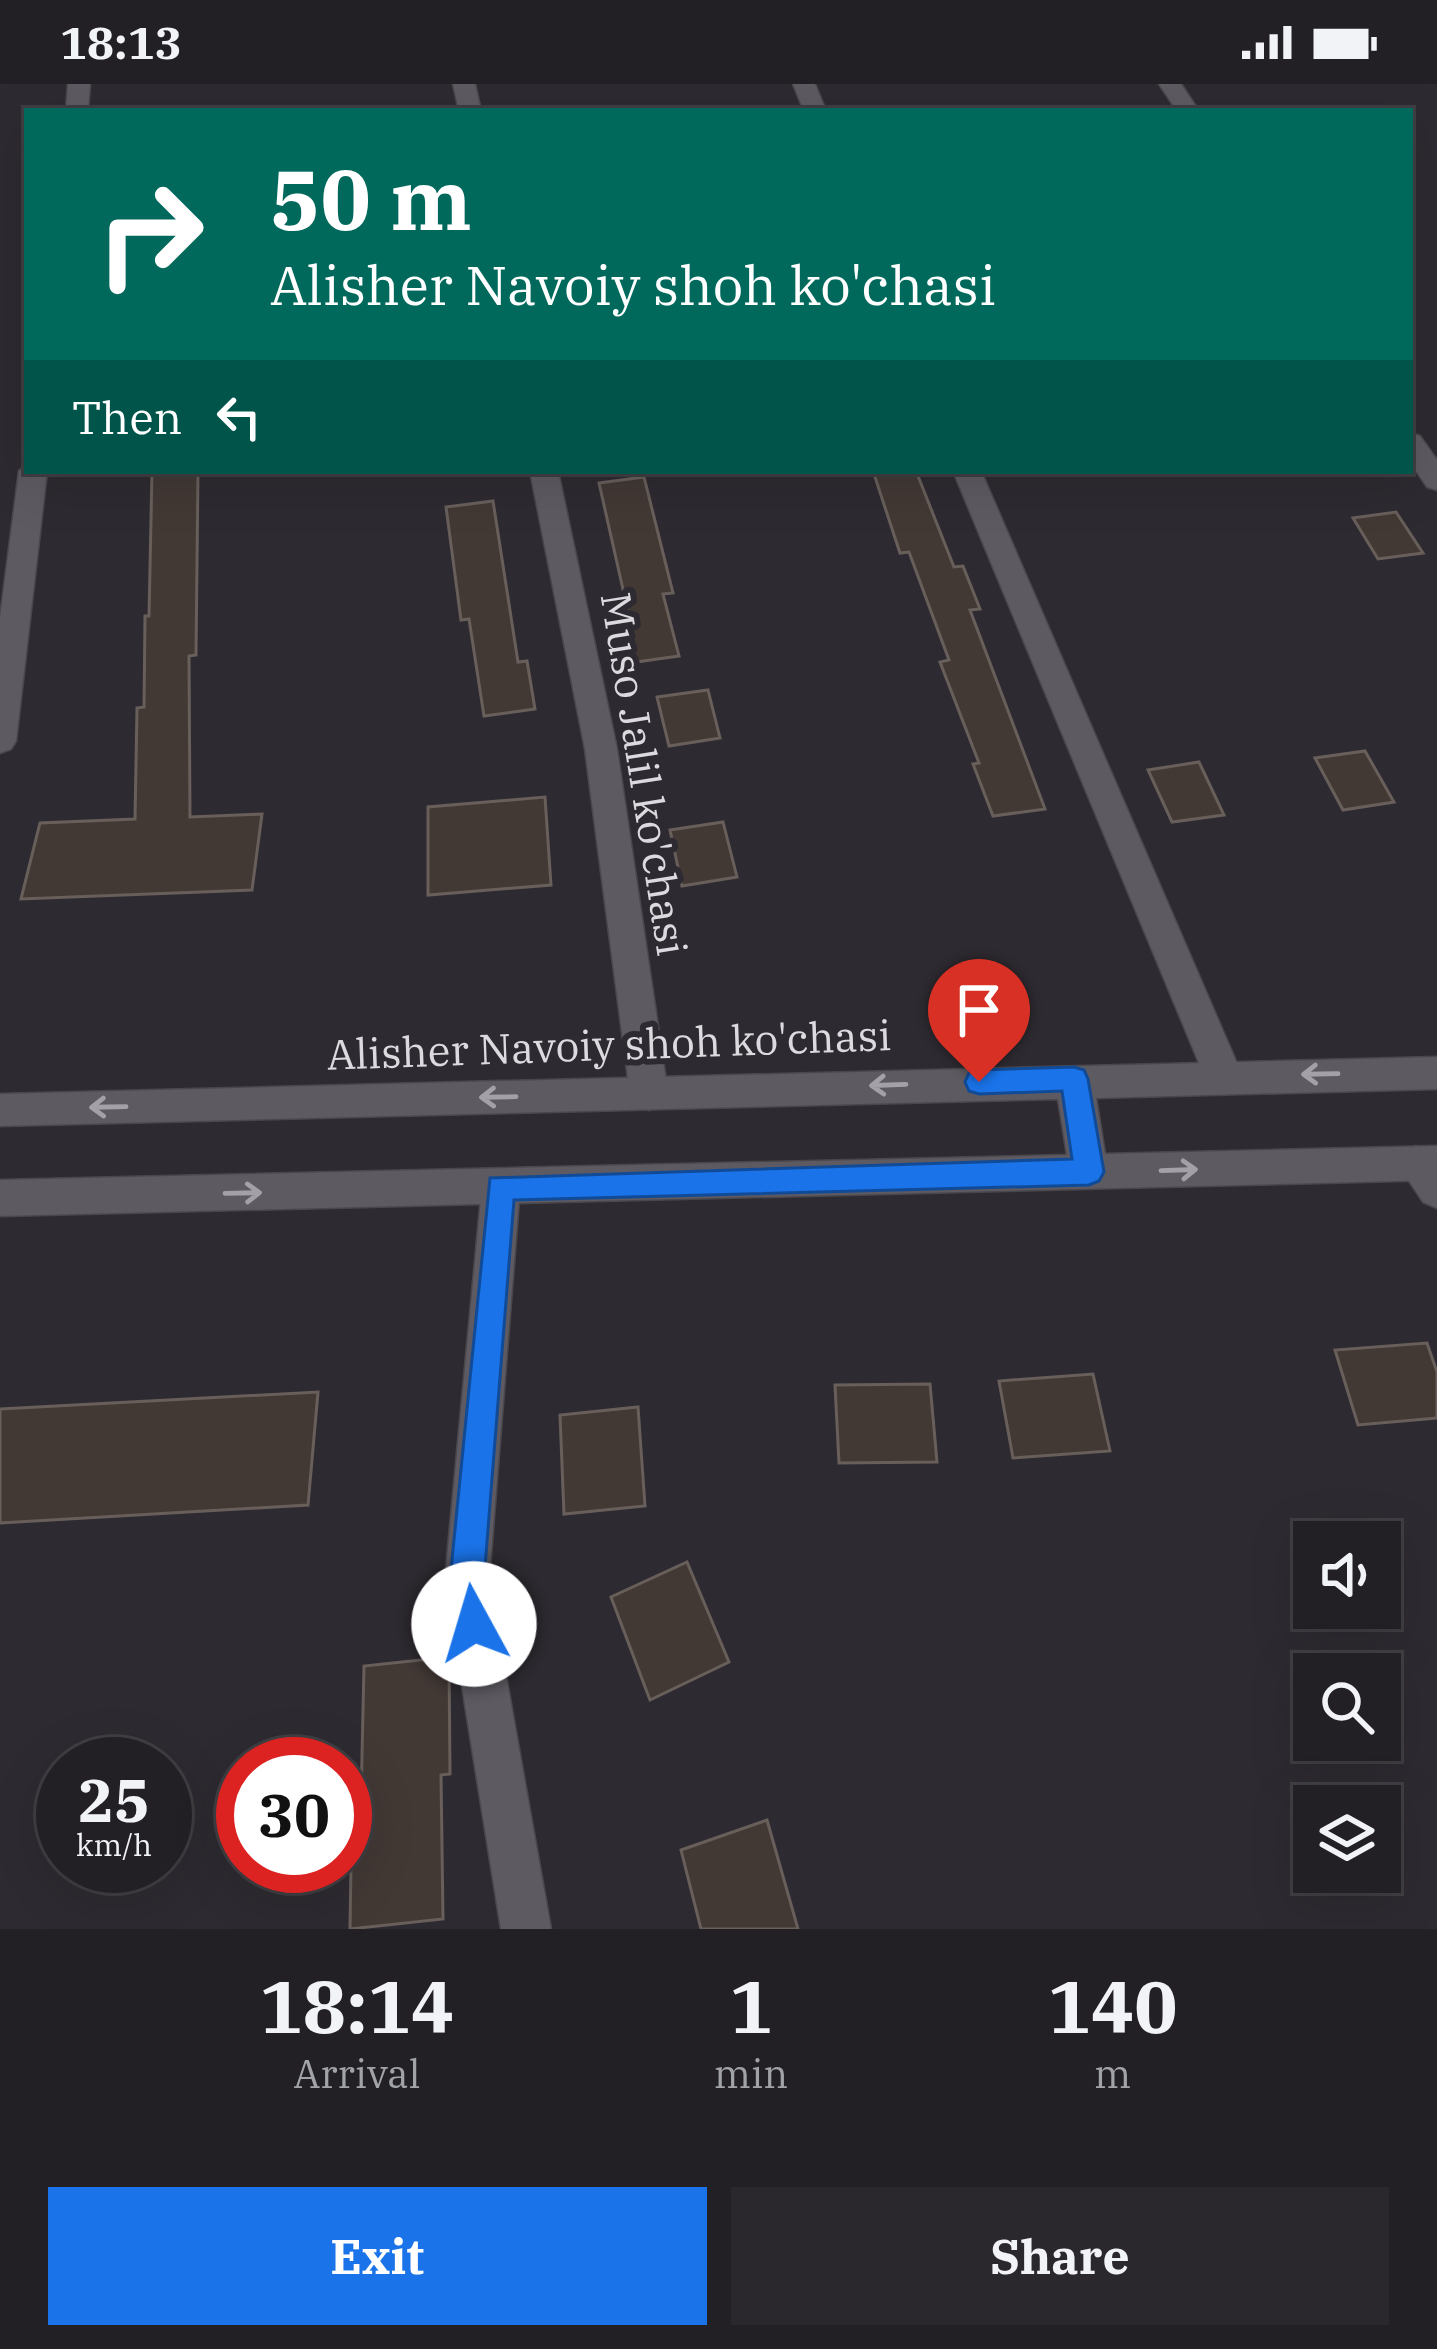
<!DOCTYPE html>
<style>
:root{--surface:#222025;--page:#2a282d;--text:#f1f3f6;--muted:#a2a3a7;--line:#3f3e42;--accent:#1a73e8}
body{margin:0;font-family:"IBM Plex Serif",serif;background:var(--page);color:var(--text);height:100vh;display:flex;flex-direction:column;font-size:45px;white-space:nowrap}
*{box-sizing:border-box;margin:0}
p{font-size:39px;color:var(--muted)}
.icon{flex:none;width:66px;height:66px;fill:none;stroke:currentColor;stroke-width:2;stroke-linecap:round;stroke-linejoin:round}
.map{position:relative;height:1845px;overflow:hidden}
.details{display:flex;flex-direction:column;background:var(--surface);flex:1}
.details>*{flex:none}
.hud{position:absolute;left:24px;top:24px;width:1389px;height:366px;border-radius:0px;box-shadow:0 12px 48px #0002,0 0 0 3px var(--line);background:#00695c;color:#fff;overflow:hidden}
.tools{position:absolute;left:1293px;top:1437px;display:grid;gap:24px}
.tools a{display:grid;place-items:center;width:108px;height:108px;border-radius:0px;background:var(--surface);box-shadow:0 12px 48px #0002,0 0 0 3px var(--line);font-size:60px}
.speed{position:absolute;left:36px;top:1653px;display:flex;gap:24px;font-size:60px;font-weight:700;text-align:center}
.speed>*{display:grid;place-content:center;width:156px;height:156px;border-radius:50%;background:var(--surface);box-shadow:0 12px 48px #0002,0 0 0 3px var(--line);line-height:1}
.speed small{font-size:30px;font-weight:400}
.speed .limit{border:18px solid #d22;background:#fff;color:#111}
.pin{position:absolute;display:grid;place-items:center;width:102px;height:102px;color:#fff;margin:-123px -51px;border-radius:50% 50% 50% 0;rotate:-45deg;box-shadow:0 0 12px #0007}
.pin .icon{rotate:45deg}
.me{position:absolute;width:132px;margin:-66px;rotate:354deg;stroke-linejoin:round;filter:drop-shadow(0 0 9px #0008)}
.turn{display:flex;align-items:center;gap:42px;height:252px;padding:0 48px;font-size:54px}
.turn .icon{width:156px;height:156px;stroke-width:2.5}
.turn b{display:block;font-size:84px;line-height:102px}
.then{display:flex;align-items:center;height:114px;padding:0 48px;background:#0003;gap:24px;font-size:45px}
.eta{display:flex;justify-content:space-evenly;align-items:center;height:204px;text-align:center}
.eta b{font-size:72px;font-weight:700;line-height:84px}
.action{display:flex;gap:24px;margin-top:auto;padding:24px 48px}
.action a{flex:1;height:138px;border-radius:0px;background:var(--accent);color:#fff;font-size:48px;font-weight:700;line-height:138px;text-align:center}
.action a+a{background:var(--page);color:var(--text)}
.status{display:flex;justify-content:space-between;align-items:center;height:84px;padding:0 60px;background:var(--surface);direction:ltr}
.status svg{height:33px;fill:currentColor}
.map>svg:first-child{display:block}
.building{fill:#423935;stroke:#685f5b;stroke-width:3}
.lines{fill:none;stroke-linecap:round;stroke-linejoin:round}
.street-casing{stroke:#4a474c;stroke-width:3}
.secondary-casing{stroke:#4a474c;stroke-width:3}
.street{fill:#5e5a62;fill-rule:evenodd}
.secondary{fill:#5e5a62;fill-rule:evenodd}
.oneway{stroke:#a4a0a7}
.route{fill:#1a73e8;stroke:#114b97;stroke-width:3}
.labels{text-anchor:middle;stroke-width:12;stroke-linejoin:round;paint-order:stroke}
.street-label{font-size:42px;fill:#dddadf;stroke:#2e2a31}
</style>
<div class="status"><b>18:13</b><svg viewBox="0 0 49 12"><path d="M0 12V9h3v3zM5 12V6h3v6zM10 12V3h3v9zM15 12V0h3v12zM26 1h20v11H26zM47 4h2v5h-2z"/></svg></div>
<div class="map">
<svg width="1437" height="1845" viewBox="0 0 1437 1845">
<rect width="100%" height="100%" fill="#2e2a31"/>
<g class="building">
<path d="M152,387H198L196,571L189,572L190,733L262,730L252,806L21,815L40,739L135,735L137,624L144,623L145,532H149Z"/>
<path d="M873,387H916L954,483L963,482L980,525L970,526L1045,725L993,732L973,680L979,679L940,578L949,576L909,468L900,469Z"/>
<path d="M644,393L673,509L663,510L679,572L629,579L619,534L629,532L599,399Z"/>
<path d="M493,417L518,578L527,577L535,625L484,632L469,535L461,536L446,423Z"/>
<path d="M1396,428L1423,469L1378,475L1353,434Z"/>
<path d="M708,606L720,654L669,662L657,613Z"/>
<path d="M1365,667L1394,718L1343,726L1315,674Z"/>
<path d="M1199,678L1224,731L1172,738L1148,686Z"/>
<path d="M545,713L551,801L428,811V723Z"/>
<path d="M723,738L737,793L682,802L670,746Z"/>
<path d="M1427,1259L1437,1288V1334L1358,1341L1335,1266Z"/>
<path d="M1093,1290L1110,1367L1013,1374L999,1297Z"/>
<path d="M930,1300L937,1378L839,1379L835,1301Z"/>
<path d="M318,1308L308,1421L0,1439V1325Z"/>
<path d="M638,1323L645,1422L564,1430L560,1331Z"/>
<path d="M687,1478L729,1578L650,1616L611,1513Z"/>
<path d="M449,1573L450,1690L441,1691L443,1835L350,1845L352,1718L361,1717L364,1582Z"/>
<path d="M767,1736L798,1845H701L681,1766Z"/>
</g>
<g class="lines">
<defs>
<g id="street">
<path d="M68,0H90L88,27H66Z"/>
<path d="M453,0H475L481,27H459Z"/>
<path d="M793,0H815L826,27H804Z"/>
<path d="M1159,0H1181L1199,27H1177Z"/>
<path d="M1410,349L1420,352L1437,376V406L1427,403L1410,378Z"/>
<path d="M27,380V387H47L16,657L11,665L0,669V534L19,387Z"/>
<path d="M530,387H558L617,665L668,1010L662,1021L649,1026L636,1021L630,1010L585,665Z"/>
<path d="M953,387H981L1242,991L1236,1002L1223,1007L1210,1002L1204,991Z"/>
<path d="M1416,1062L1437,1076V1124L1423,1118L1397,1079L1402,1067Z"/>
<path d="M501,1086L515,1091L520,1103L489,1496L551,1845H501L445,1496L482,1103L487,1091Z"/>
</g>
<path id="secondary" d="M1437,973V1005L1096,1014L1105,1070L1437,1062V1096L0,1132V1096L1067,1071L1058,1015L0,1042V1010Z"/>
</defs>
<use href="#street" class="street-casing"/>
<use href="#secondary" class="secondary-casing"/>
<use href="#street" class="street"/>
<use href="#secondary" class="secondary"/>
</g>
<defs><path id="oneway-shaft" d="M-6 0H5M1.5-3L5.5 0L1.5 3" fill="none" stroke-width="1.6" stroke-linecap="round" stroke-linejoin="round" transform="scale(3)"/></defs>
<g class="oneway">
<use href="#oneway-shaft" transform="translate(1320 990) rotate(179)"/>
<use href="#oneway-shaft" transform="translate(888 1001) rotate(178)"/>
<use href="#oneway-shaft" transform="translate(498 1013) rotate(179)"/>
<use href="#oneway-shaft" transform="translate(108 1023) rotate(179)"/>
<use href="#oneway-shaft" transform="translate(1179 1086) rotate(-2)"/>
<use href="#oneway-shaft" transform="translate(243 1109) rotate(-1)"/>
</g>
<path class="route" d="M1074,983L1084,986L1088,995L1104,1088L1099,1097L1089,1101L514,1116L484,1496L492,1540L486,1552L474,1557L462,1552L450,1496L490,1094L1072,1075L1062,1007L979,1010L969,1007L965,998L969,989L979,986Z"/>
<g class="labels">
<g class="street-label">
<text transform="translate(644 690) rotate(81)" y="15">Muso Jalil ko'chasi</text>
<text transform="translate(609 961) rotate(-2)" y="15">Alisher Navoiy shoh ko'chasi</text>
</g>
</g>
</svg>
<div class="tools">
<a><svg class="icon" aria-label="sound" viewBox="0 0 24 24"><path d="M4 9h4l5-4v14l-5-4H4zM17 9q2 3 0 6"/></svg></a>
<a><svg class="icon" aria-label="search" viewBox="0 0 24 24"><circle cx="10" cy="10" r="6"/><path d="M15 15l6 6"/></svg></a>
<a><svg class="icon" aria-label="layers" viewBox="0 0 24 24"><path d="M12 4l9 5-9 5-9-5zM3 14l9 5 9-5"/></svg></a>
</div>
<div class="speed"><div>25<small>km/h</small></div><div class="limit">30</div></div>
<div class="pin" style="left:979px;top:998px;background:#d93025"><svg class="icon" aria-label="arrive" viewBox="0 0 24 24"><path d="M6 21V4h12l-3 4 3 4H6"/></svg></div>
<svg class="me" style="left:474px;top:1540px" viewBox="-20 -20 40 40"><circle r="19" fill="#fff"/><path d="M0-13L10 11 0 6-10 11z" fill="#1a73e8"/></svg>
<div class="hud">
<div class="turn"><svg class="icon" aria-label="right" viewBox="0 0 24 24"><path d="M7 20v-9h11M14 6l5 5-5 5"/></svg><div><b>50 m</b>Alisher Navoiy shoh ko'chasi</div></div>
<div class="then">Then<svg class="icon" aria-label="left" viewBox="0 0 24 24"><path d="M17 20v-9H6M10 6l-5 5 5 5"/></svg></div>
</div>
</div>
<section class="details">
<div class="eta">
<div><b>18:14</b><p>Arrival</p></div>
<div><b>1</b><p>min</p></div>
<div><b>140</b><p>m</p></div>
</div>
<div class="action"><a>Exit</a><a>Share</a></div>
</section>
